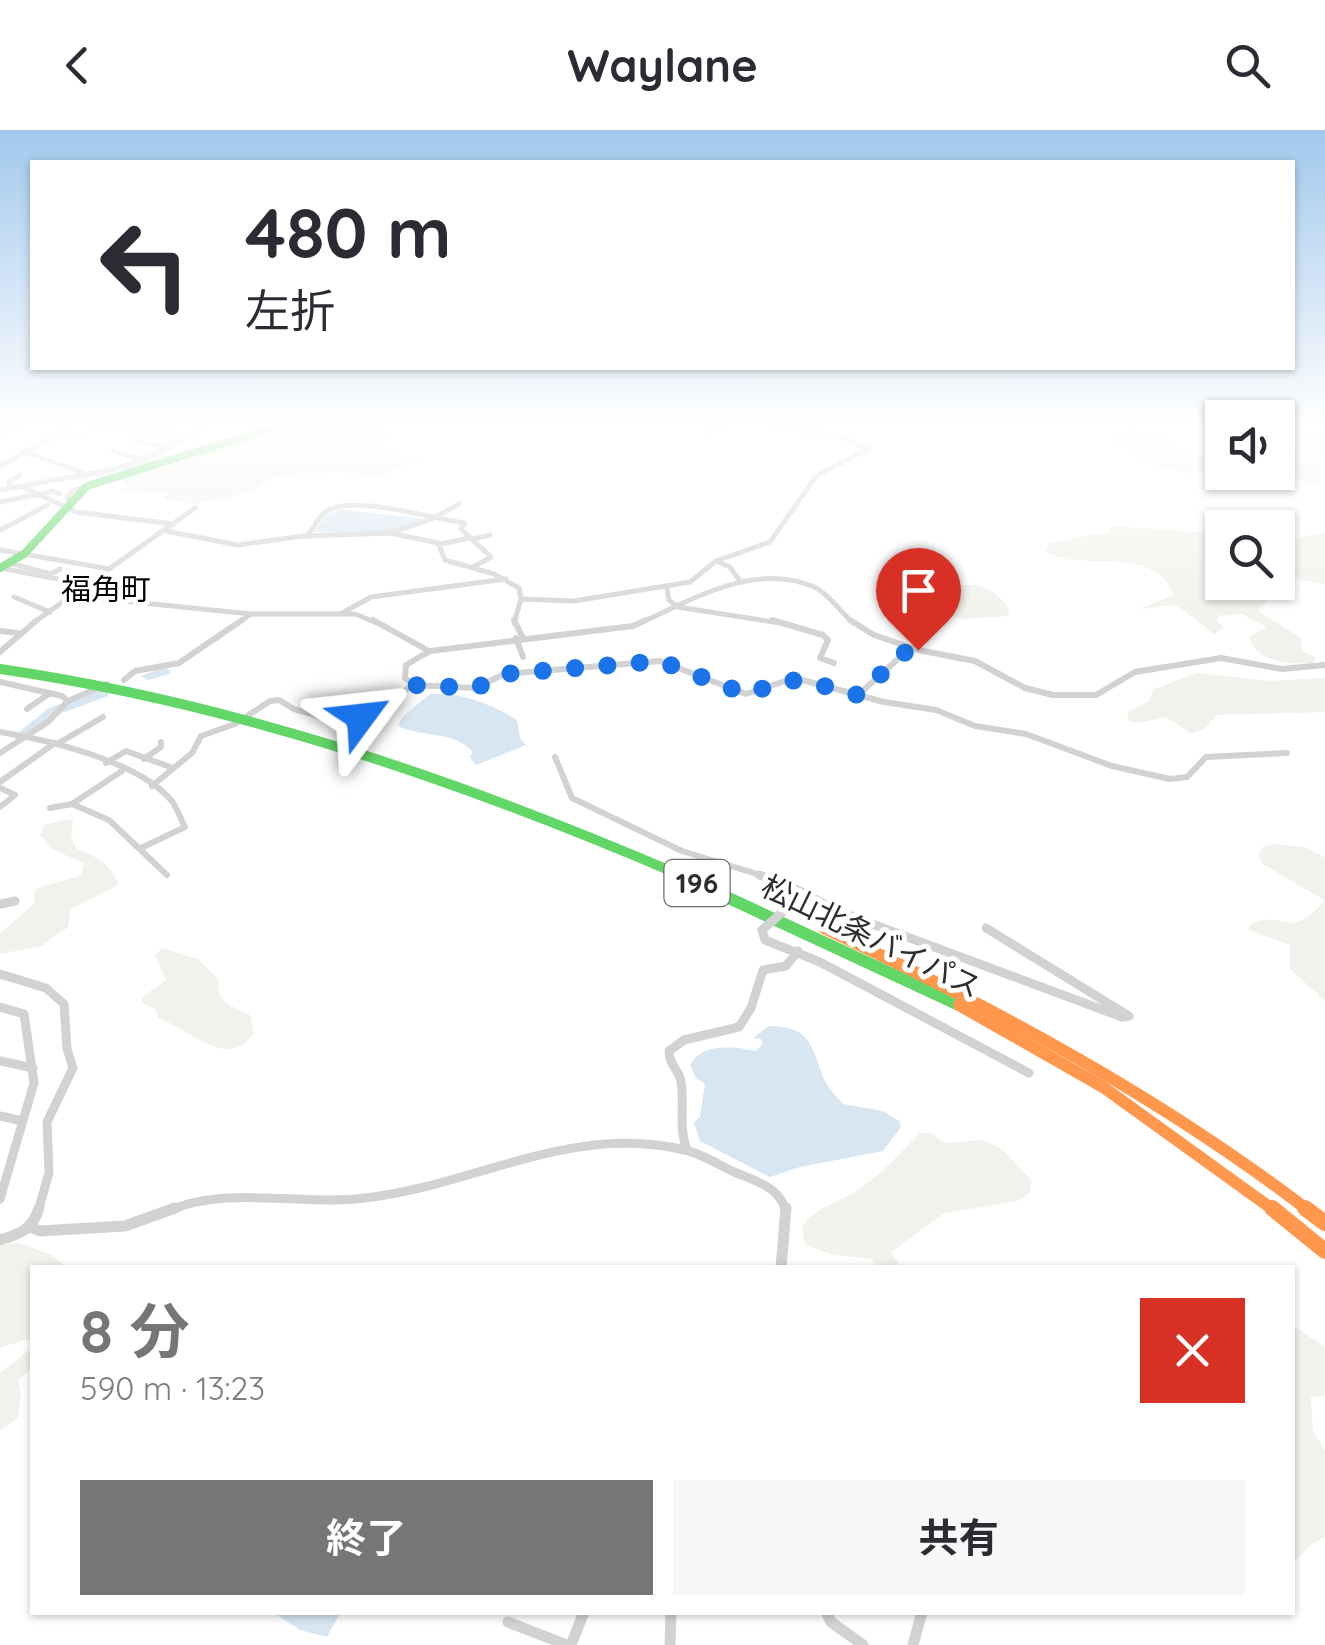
<!DOCTYPE html>
<html lang="ja">
<meta charset="utf-8">
<style>
:root{--surface:#fff;--page:#f7f7f7;--text:#2b2b33;--muted:#7c7c81;--accent:#767676}
body{margin:0;font-family:Quicksand,"Noto Sans JP",sans-serif;background:var(--page);color:var(--text);height:100vh;display:flex;flex-direction:column;font-size:38px;white-space:nowrap}
*{box-sizing:border-box;margin:0}
p{font-size:32px;color:var(--muted)}
.icon{flex:none;width:55px;height:55px;fill:none;stroke:currentColor;stroke-width:2;stroke-linecap:round;stroke-linejoin:round}
.map{position:relative;flex:1;overflow:hidden}
.side{position:absolute;left:30px;top:1135px;width:1265px;height:350px;display:flex;flex-direction:column;background:var(--surface);border-radius:0px;box-shadow:0 2px 8px #0004}
.side>*{flex:none}
.guide{position:absolute;left:30px;top:30px;width:1265px;height:210px;border-radius:0px;box-shadow:0 2px 8px #0004;background:#fff;color:var(--text);overflow:hidden}
.tools{position:absolute;left:1205px;top:270px;display:grid;gap:20px}
.tools a{display:grid;place-items:center;width:90px;height:90px;border-radius:0px;background:var(--surface);box-shadow:0 2px 8px #0004;font-size:50px}
.pin{position:absolute;display:grid;place-items:center;width:85px;height:85px;color:#fff;margin:-102px -42px;border-radius:50% 50% 50% 0;rotate:-45deg;box-shadow:0 0 10px #0007}
.pin .icon{rotate:45deg}
.me{position:absolute;width:110px;margin:-55px;rotate:60deg;stroke-linejoin:round;filter:drop-shadow(0 0 8px #0008)}
.turn{display:flex;align-items:center;gap:35px;height:210px;padding:0 50px;font-size:45px}
.turn .icon{width:130px;height:130px;stroke-width:2.5}
.turn b{display:block;font-size:70px;line-height:85px}
.round{display:grid;place-items:center;flex:none;width:105px;height:105px;border-radius:0px;background:var(--page)}
.summary{display:flex;align-items:center;justify-content:space-between;height:170px;padding:0 50px}
h1{font-size:60px;font-weight:700;line-height:75px;color:var(--accent)}
.action{display:flex;gap:20px;margin-top:auto;padding:20px 50px}
.action a{flex:1;height:115px;border-radius:0px;background:var(--accent);color:#fff;font-size:40px;font-weight:700;line-height:115px;text-align:center}
.action a+a{background:var(--page);color:var(--text)}
header{display:flex;justify-content:space-between;align-items:center;height:130px;padding:0 50px;background:var(--surface);font-size:45px;font-weight:700}
.map>svg:first-child{display:block}
.green{fill:#eff3eb}
.water{fill:#d7e6f1}
.lines{fill:none;stroke-linecap:round;stroke-linejoin:round}
.river{fill:#d7e6f1;fill-rule:evenodd}
.street-far3{stroke:#d2d2d2;stroke-width:5}
.street-far2{stroke:#d2d2d2;stroke-width:6}
.street-far1{stroke:#d2d2d2;stroke-width:9}
.street{stroke:#d2d2d2;stroke-width:11}
.fast-far2{stroke:#63d668;stroke-width:8}
.fast-far1{stroke:#63d668;stroke-width:10}
.fast{stroke:#63d668;stroke-width:12}
.slow-far1{stroke:#ff974d;stroke-width:12}
.slow{stroke:#ff974d;stroke-width:16}
.street-bridge{stroke:#d2d2d2;stroke-width:9}
.route{stroke:#1a73e8;stroke-width:18;stroke-dasharray:0 32.4}
.labels{text-anchor:middle;stroke-width:10;stroke-linejoin:round;paint-order:stroke}
.shield{fill:#fff;stroke:#6c6c6c;stroke-width:2.5}
.shield-label{font-size:28px;font-weight:bold;fill:#2d2d2d}
.far-quarter-label{font-size:30px;fill:#000;stroke:#fff}
.street-label{font-size:30px;fill:#2d2d2d;stroke:#fff}
</style>
<header><svg class="icon" aria-label="back" viewBox="0 0 24 24"><path d="M15 5l-7 7 7 7"/></svg>Waylane<svg class="icon" aria-label="search" viewBox="0 0 24 24"><circle cx="10" cy="10" r="6"/><path d="M15 15l6 6"/></svg></header>
<div class="map">
<svg width="1325" height="1515" viewBox="0 0 1325 1515">
<rect width="100%" height="100%" fill="#fff"/>
<g class="green">
<path d="M283,297H383L391,308L376,314L392,323L424,330L398,336L385,346L338,342L291,344L267,350L253,360L224,369L195,374L162,369L166,364L118,360L128,356L117,349C137,342 159,340 178,333C213,322 247,308 283,297Z"/>
<path d="M1128,297L1162,304L1174,321L1210,331L1211,338L1187,344L1140,330L1139,326L1113,313L1111,305Z"/>
<path d="M1303,300H1325V318L1318,325L1321,353L1306,352L1278,335V304Z"/>
<path d="M1113,396L1222,404V452L1252,453L1249,458L1267,471L1258,479L1260,482L1301,508L1302,521L1315,527L1313,533C1290,535 1256,532 1249,507L1267,497L1242,484L1219,486L1217,491L1224,498L1214,504L1176,475L1139,479L1174,465C1155,411 1072,445 1045,420L1051,413L1107,402Z"/>
<path d="M1316,403H1325V454L1299,449L1278,451L1279,431L1294,419L1288,412Z"/>
<path d="M976,455C991,459 1002,467 1010,481L1006,486L964,489L901,471C915,453 954,455 976,455Z"/>
<path d="M1197,543L1272,551L1325,548V582L1217,585L1204,599L1191,603L1166,587L1138,593L1129,591L1127,583L1149,571L1154,559Z"/>
<path d="M69,689L73,691L71,706L76,718C96,727 111,733 119,755L71,779L68,797L41,816L0,824V803L34,774L35,760C51,752 65,752 81,745L84,733L54,720L40,706L44,695Z"/>
<path d="M1273,714L1304,717L1325,727V871L1290,839V815L1249,800V795C1285,777 1290,814 1324,770L1263,734L1258,725L1263,717Z"/>
<path d="M162,818L198,829L218,849L219,864L227,874L250,885L254,903C228,942 189,898 158,888L155,879L142,873L141,868L166,850L155,826Z"/>
<path d="M920,1003H930L946,1013L982,1010L1002,1019L1031,1050L1030,1063L1017,1071L945,1083L891,1122L900,1137H880L871,1129L829,1124L805,1114L802,1096C818,1076 840,1072 861,1058C883,1043 901,1022 920,1003Z"/>
<path d="M19,1113L52,1125L66,1137L32,1138V1212L27,1209L0,1218V1115Z"/>
<path d="M1293,1196L1325,1217V1266L1311,1267L1313,1302L1325,1320V1407L1313,1413L1293,1433Z"/>
<path d="M32,1218V1238L18,1251L21,1265L18,1288L0,1300V1243Z"/>
</g>
<g class="water">
<path d="M338,379L425,389L388,402H314L326,385Z"/>
<path d="M430,564C460,562 492,574 517,590L520,608L526,615L476,635L470,627L473,622C453,600 424,608 398,596L402,587Z"/>
<path d="M769,896C811,896 811,916 824,949C828,958 837,967 843,974L883,981L899,991L901,997L883,1021L800,1037L770,1047L700,1011L694,992L700,987L705,954L696,948L690,935C703,912 735,917 755,921L763,914L761,909L753,908Z"/>
<path d="M274,1483H340L327,1507L300,1500Z"/>
</g>
<g class="lines">
<g class="river">
<path d="M199,297H212L140,337L79,350L74,347L133,332Z"/>
<path d="M164,537L171,541L169,544L148,550L141,546Z"/>
<path d="M103,559L108,560V566L59,584L26,610L21,612L13,607L49,578Z"/>
</g>
<g class="street-far3">
<path d="M118,297L188,305"/>
<path d="M94,300L115,297"/>
<path d="M62,302L80,306"/>
<path d="M709,302L724,297"/>
<path d="M0,305L18,297"/>
<path d="M133,310L167,317"/>
<path d="M113,321L143,329"/>
<path d="M24,322L85,343"/>
<path d="M0,336L71,297"/>
<path d="M21,356L76,382L173,394"/>
<path d="M10,358L9,352L20,345"/>
<path d="M0,360L116,339L156,323L202,297"/>
<path d="M34,366L53,361L59,364"/>
<path d="M72,370L67,368L72,361L87,356"/>
<path d="M0,372L33,365"/>
<path d="M0,400L48,375"/>
<path d="M166,401L238,415L304,406L390,403L438,413L445,430L494,444L519,458L521,469L514,493"/>
<path d="M390,403L432,389L459,374"/>
<path d="M308,406C313,398 319,385 328,380C355,365 433,389 465,393L461,399L491,427L473,437"/>
<path d="M472,409L490,405"/>
<path d="M441,414L470,408"/>
<path d="M0,420L110,439"/>
<path d="M716,431L730,437L740,451"/>
<path d="M9,433L51,444L60,439"/>
<path d="M0,438L89,455"/>
<path d="M667,458L669,470L678,477L780,493"/>
<path d="M74,466L251,484H355L377,493"/>
<path d="M14,467L50,482"/>
<path d="M521,469L574,471L690,452L716,431L770,412L817,345L869,319L837,305L768,297"/>
<path d="M342,483L371,467L506,449"/>
<path d="M33,493L195,378"/>
<path d="M238,493L251,484"/>
<path d="M640,493C692,470 753,432 812,456C826,461 841,482 853,493"/>
</g>
<g class="street-far2">
<path d="M373,490L429,521"/>
<path d="M514,490L523,508"/>
<path d="M772,490L823,505L828,510L820,528L834,533"/>
<path d="M850,490L874,505L918,520L975,531L1025,558L1053,565H1096L1135,542L1221,528L1282,539L1325,535"/>
<path d="M0,501L19,503"/>
<path d="M516,508L523,527"/>
<path d="M0,522L37,490"/>
<path d="M124,550L135,541L179,533L242,490"/>
<path d="M0,552L62,566L68,571"/>
<path d="M413,555L405,548L406,535L430,521L633,496L646,490"/>
<path d="M858,565L910,518"/>
<path d="M27,579L50,563"/>
<path d="M0,602C48,610 137,631 170,669C177,676 180,688 185,697L141,718"/>
<path d="M57,614L103,587"/>
<path d="M0,623L48,592L68,571L107,554"/>
<path d="M555,627L572,668L682,721L767,747"/>
<path d="M144,629L161,617V612"/>
<path d="M106,633L126,621L173,638"/>
<path d="M0,652L55,613"/>
<path d="M152,656L192,623L201,606L235,594L270,571L279,570L294,579L334,590H350L373,583L413,555L476,558L504,544L660,531L746,564L785,551L802,550L884,572L936,580L975,596L1026,604L1112,636L1170,649L1187,647L1206,627L1287,623"/>
<path d="M0,658L15,665L0,677"/>
<path d="M72,674L109,690L167,745"/>
<path d="M50,678L72,674L122,641"/>
</g>
<g class="street-far1">
<path d="M759,745L782,752L840,782L1122,887L1129,886L986,798"/>
<path d="M0,774L15,771"/>
<path d="M762,800L765,810L820,832L1029,943"/>
<path d="M0,844L46,858L64,874L67,919L73,938L47,992L49,1043L38,1081"/>
<path d="M0,877L24,884L34,953L0,1069"/>
<path d="M0,931L33,938"/>
<path d="M0,986L23,991"/>
<path d="M687,1020C678,997 685,975 681,952C679,939 669,936 669,921L684,910L739,897L751,878L763,840L786,836L798,821"/>
<path d="M169,1081C225,1055 305,1076 366,1068C476,1055 571,993 685,1020C702,1024 719,1035 734,1042C755,1051 779,1056 786,1081"/>
</g>
<g class="street">
<path d="M30,1097L40,1101L125,1096L175,1078"/>
<path d="M0,1110C20,1104 33,1099 39,1078"/>
<path d="M781,1138L786,1078"/>
<path d="M826,1482L831,1492L863,1515"/>
<path d="M508,1492L567,1515"/>
<path d="M571,1515L584,1482"/>
<path d="M670,1515L671,1482"/>
<path d="M913,1515L922,1482"/>
</g>
<path class="fast-far2" d="M0,438L24,424L87,356L276,297"/>
<path class="fast-far1" d="M0,539C239,574 464,652 685,747"/>
<path class="fast" d="M679,745L959,875"/>
<g class="slow-far1">
<path d="M824,798C994,878 1159,966 1309,1081"/>
<path d="M959,875L1103,957L1275,1081"/>
</g>
<g class="slow">
<path d="M1272,1078L1325,1121"/>
<path d="M1305,1078L1325,1093"/>
</g>
<path class="street-bridge" d="M762,800L794,772"/>
</g>
<linearGradient id="sky" x2="0" y2="1"><stop stop-color="#a1c8ec"/><stop offset="0.58" stop-color="#fff"/><stop offset="1" stop-color="#fff" stop-opacity="0"/></linearGradient>
<rect width="1325" height="509" fill="url(#sky)"/>
<g class="lines">
<path class="route" d="M361,587L413,555L476,558L504,544L660,531L746,564L786,551L802,550L858,565L910,518L918,520"/>
</g>
<g class="labels">
<rect class="shield" x="664.5" y="730" width="65" height="46" rx="8"/>
<g class="shield-label">
<text x="697" y="763">196</text>
</g>
<g class="far-quarter-label">
<text x="106" y="470">福角町</text>
</g>
<g class="street-label">
<text transform="translate(871 807) rotate(26)" y="10">松山北条バイパス</text>
</g>
</g>
</svg>
<div class="tools">
<a><svg class="icon" aria-label="sound" viewBox="0 0 24 24"><path d="M4 9h4l5-4v14l-5-4H4zM17 9q2 3 0 6"/></svg></a>
<a><svg class="icon" aria-label="search" viewBox="0 0 24 24"><circle cx="10" cy="10" r="6"/><path d="M15 15l6 6"/></svg></a>
</div>
<div class="pin" style="left:918px;top:520px;background:#d93025"><svg class="icon" aria-label="arrive" viewBox="0 0 24 24"><path d="M6 21V4h12l-3 4 3 4H6"/></svg></div>
<svg class="me" style="left:361px;top:587px" viewBox="-20 -20 40 40"><path d="M0-17L14 15 0 8-14 15z" fill="#1a73e8" stroke="#fff" stroke-width="4"/></svg>
<div class="guide">
<div class="turn"><svg class="icon" aria-label="left" viewBox="0 0 24 24"><path d="M17 20v-9H6M10 6l-5 5 5 5"/></svg><div><b>480 m</b>左折</div></div>
</div>
<section class="side">
<div class="summary"><div><h1>8 分</h1><p>590 m · 13:23</p></div><a class="round" style="background:#d93025;color:#fff"><svg class="icon" aria-label="close" viewBox="0 0 24 24"><path d="M6 6l12 12M18 6L6 18"/></svg></a></div>
<div class="action"><a>終了</a><a>共有</a></div>
</section>
</div>
